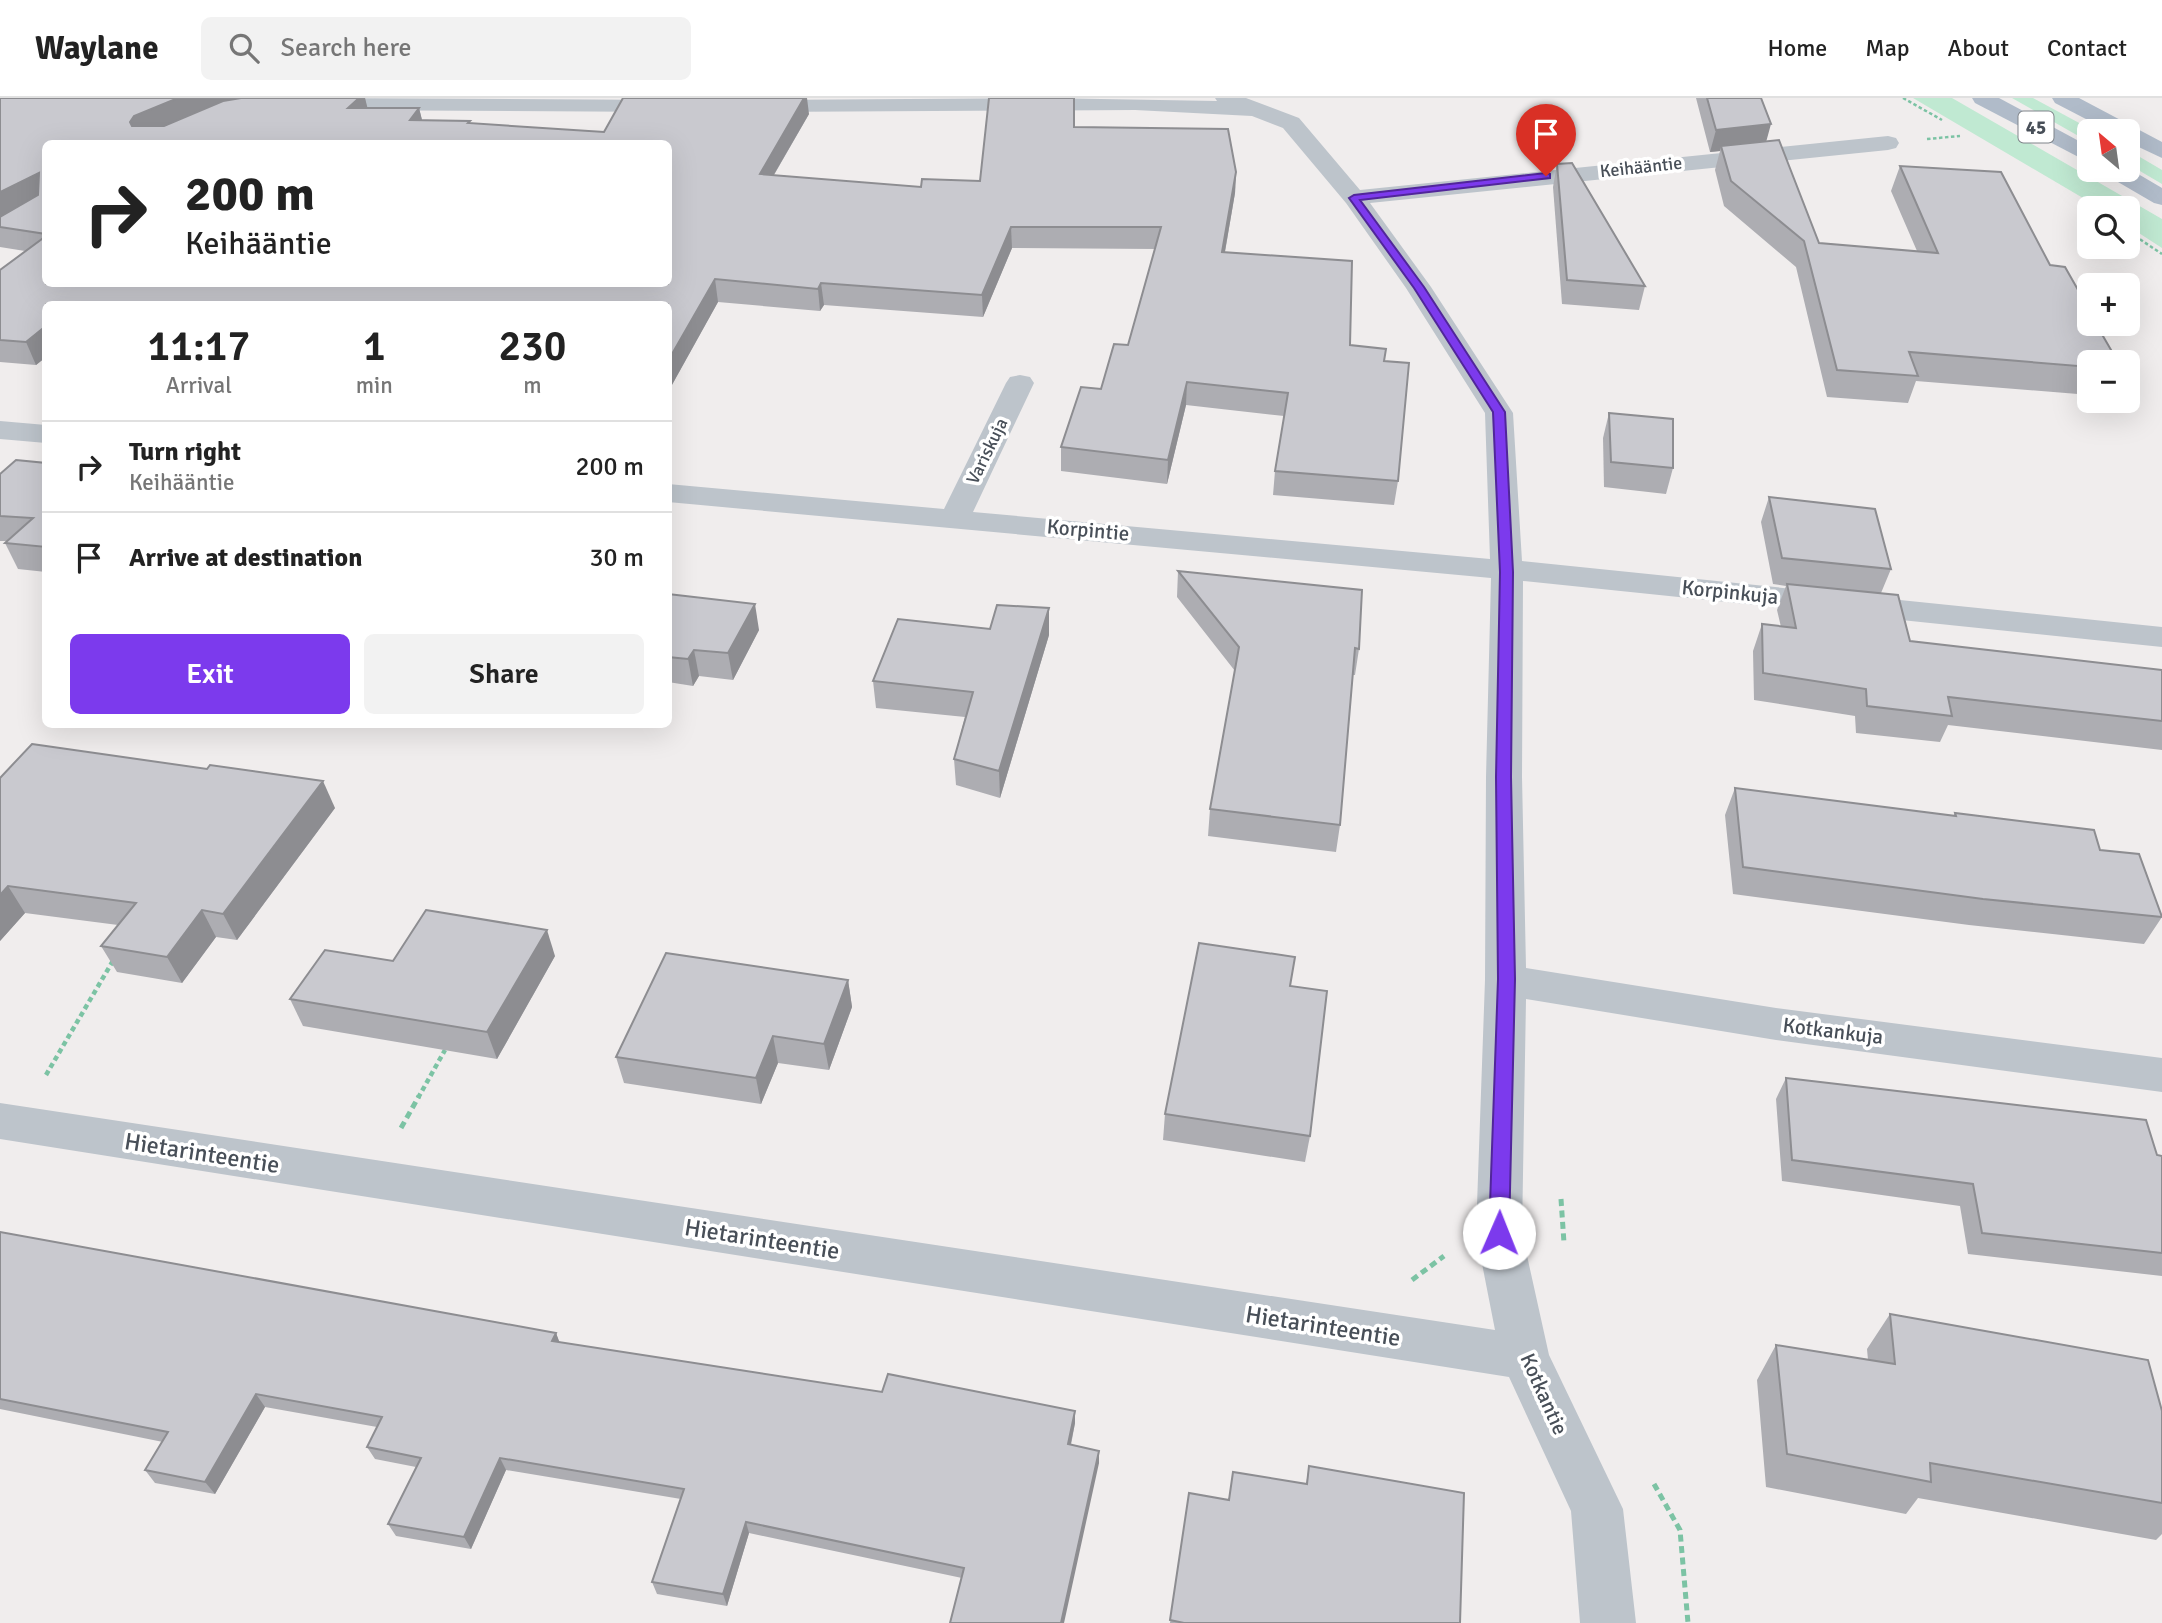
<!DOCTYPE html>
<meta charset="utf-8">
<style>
:root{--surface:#fff;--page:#f2f2f2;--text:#222;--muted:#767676;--line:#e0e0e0;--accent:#7c3aed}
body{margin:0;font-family:Signika,sans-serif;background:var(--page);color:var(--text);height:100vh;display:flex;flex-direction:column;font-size:26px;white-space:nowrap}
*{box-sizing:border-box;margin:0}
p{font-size:23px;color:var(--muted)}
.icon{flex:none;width:38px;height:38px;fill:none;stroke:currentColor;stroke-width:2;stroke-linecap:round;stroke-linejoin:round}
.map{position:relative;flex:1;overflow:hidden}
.drawer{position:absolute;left:42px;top:203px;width:630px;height:427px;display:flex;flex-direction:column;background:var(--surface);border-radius:10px;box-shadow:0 7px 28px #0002}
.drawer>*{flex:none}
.top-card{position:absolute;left:42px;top:42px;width:630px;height:147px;border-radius:10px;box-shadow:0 7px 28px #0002;background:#fff;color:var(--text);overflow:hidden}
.needle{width:46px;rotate:331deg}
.controls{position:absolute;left:2077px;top:21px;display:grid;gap:14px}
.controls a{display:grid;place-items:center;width:63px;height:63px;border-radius:10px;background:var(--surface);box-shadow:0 7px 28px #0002;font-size:35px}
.pin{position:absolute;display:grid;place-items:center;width:60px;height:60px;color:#fff;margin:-72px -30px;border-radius:50% 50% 50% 0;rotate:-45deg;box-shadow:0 0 7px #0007}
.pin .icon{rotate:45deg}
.me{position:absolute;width:77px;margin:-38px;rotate:1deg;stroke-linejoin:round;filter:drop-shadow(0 0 5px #0008)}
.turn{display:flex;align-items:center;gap:24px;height:147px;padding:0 28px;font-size:32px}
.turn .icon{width:91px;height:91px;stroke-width:2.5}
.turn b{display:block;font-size:49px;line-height:60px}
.eta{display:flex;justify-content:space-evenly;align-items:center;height:119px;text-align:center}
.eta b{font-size:42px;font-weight:600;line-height:49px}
.button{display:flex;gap:14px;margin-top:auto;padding:14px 28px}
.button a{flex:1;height:80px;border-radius:10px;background:var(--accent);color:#fff;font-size:28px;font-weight:600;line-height:80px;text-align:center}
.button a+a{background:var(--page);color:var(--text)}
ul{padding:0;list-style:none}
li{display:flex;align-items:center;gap:21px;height:91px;padding:0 28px;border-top:2px solid var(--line)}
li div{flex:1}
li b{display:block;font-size:26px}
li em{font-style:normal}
header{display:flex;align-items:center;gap:42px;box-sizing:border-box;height:98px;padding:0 35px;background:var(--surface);border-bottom:2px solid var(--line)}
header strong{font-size:33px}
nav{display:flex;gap:38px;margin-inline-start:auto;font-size:24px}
.search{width:490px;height:63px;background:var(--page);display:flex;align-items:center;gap:18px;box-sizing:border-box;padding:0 24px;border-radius:10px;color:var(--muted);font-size:26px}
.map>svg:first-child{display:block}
.green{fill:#c0e9d2}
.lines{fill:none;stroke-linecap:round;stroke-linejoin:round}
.path-far2{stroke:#7cc3a4;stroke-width:2.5;stroke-dasharray:3.5 2.5;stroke-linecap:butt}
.path-far1{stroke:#7cc3a4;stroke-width:4.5;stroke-dasharray:5 3.5;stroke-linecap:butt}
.path{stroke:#7cc3a4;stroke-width:5;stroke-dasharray:7 4.5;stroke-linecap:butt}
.minor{fill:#bdc4cb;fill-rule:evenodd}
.major{fill:#b0bbc9;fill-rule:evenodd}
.wall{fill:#adadb2;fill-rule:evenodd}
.shaded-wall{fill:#8d8d91}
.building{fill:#c9c9cf;stroke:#8d8d91;stroke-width:2}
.route{fill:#7c3aed;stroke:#51269a;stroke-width:2}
.labels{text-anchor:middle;stroke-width:7;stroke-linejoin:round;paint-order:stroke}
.far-street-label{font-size:18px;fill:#484f58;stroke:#fff}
.shield{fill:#fff;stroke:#7f848a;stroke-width:2}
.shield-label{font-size:19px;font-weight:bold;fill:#484f58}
.street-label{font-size:21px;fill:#484f58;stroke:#fff}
.near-street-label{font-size:24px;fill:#484f58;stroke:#fff}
</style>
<header>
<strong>Waylane</strong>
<div class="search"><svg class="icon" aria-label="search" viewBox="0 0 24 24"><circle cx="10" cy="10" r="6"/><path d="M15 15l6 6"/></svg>Search here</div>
<nav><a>Home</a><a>Map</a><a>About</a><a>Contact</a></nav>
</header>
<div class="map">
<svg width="2162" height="1525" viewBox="0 0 2162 1525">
<rect width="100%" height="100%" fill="#f0eded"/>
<g class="green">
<path d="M1913,0H1952L2162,121V150L2128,128V110H2100Z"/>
<path d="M2012,0H2033L2094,33H2090L2089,44Z"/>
<path d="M2128,52L2162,72V86L2128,66Z"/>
</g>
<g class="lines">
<g class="path-far2">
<path d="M1903,0L1942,22"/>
<path d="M1927,41L1960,38"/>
<path d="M2135,138L2162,156"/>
</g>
<g class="path-far1">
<path d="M46,977L114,861"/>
<path d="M418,1000L445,952"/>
</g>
<g class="path">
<path d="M401,1030L419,998"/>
<path d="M1561,1101L1564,1145"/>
<path d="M1412,1182L1444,1158"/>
<path d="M1654,1386L1680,1432L1688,1525"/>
</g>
<g class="minor">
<path d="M312,0L671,2L679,3L682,8L679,13L671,14L314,12L306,11L303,6Z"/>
<path d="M1043,0L1217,3L1215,0H1246L1299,20L1360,92L1888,38L1896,40L1899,45L1896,50L1888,52L1370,105L1431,189L1513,315L1522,463L2162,529V549L1523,483L1522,679L1526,870L1776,910L2162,960V994L1776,942L1526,901L1522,1135L1549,1257L1623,1411L1636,1525H1580L1571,1413L1509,1279L0,1041V1005L1495,1232L1476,1135L1485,882L1486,679L1491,480L668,404V386L944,411L1006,285L1010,279L1020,277L1030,279L1034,285L973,414L1490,461L1485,315L1406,190L1346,105L1283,30L1252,18L1135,12L755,14L747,13L744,8L747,3L755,2Z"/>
<path d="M0,323L46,327V345L0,341Z"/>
</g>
<g class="major">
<path d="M1972,0H1999L2090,49V65L1975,5Z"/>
<path d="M2052,0H2079L2162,44V60L2128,44V33H2109L2055,5Z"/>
<path d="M2128,70L2162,90V107L2154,105L2106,77L2102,72Z"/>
</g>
</g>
<g class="wall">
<path d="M0,0H365L367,10H419L422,22L604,34L809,16L774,77L921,89L980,83L1074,29L1236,74L1235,95L1225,154L1350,247L1385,263L1398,383L1394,407L1273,397L1275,373L1284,318L1186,307L1167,386L1061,373V349L1101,291L1128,247L1155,151L1012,150L983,219L824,207L820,213L718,204L668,294V206H46V259L36,267L0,264V172L25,153L0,149ZM46,46L668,186H46Z"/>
<path d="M1696,0H1761L1766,43L1819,145L1917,153L1891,93L1900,68L2090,264V297L1916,283L1908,305L1827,299L1796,169L1724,108L1715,72L1720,53L1710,54Z"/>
<path d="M1557,66L1645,188L1639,212L1562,206L1553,89Z"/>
<path d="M1609,315L1673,370L1666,396L1604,389L1603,340Z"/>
<path d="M46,365V474L18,471L5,445L7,443H0V376Z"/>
<path d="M1769,399L1891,471L1881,495L1910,543L2162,572V652L1948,627L1940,644L1856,635L1855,618L1754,602L1753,553L1762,526L1781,529L1777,512L1786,488L1773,486L1761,424Z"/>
<path d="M1178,473L1359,551L1355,577H1353L1340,727L1336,754L1208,738L1210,711L1235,573L1177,499Z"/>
<path d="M668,496L759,532L733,582L699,578L693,588L668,584Z"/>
<path d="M990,531L1049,537L1000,700L956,687L954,661L965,619L876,610L873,583Z"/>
<path d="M207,671L335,710L237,842L216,839L182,885L117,874L101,848L118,827L25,815L0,843V680Z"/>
<path d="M1735,690L1953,718L1955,715L2100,752L2162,819L2144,846L1969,827L1733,796L1725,717Z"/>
<path d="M555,858L497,961L303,928L290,901L393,863Z"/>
<path d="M848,882L852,909L829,972L778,965L761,1006L624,985L616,959Z"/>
<path d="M1291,889L1310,1038L1305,1064L1163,1042L1165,1016Z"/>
<path d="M1786,980L2162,1058V1178L1968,1156L1960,1108L1782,1083L1776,1001Z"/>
<path d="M0,1134L556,1235L559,1244L882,1294L1075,1313V1325L1071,1347L1099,1365L962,1480L749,1435L727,1508L657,1496L652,1484L681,1401L506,1372L471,1451L396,1438L388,1426L416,1369L375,1361L367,1349L377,1329L265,1309L215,1396L155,1385L145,1372L163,1344L0,1311Z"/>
<path d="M1890,1216L2162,1313V1436L2156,1442L1918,1400L1906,1416L1766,1389L1757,1282L1776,1247L1868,1262L1867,1251Z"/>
<path d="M1309,1368L1460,1525H1170L1189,1395L1229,1402L1306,1386Z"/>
</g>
<g class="shaded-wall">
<path d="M178,0H242L138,45L130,24L134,18Z"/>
<path d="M359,0H365L369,16L348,10Z"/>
<path d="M804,0H807L809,16L762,97L760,76Z"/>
<path d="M419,10L424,30L410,22Z"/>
<path d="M1771,26L1765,48H1721L1720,53L1710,54L1716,32Z"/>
<path d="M1236,74L1235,95L1221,176L1222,154Z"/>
<path d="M39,75L46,98L0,120V94Z"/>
<path d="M1011,129L1012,150L983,219L982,197Z"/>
<path d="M715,181L718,204L668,294V263Z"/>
<path d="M821,185L824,207L820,213L818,191Z"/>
<path d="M42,231L46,239V259L36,267L26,244Z"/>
<path d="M1187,284L1186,307L1167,386L1168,362Z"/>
<path d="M755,506L759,532L733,582L728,555Z"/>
<path d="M1049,510V537L1000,700L999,673Z"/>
<path d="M694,552L699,578L693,588L688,561Z"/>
<path d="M323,683L335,710L237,842L223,816Z"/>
<path d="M8,788L25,815L0,843V797Z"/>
<path d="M202,812L216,839L182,885L167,859Z"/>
<path d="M547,832L555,858L497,961L487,934Z"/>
<path d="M848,882L852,909L829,972L824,946Z"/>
<path d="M773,938L778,965L761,1006L756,980Z"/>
<path d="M556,1235L561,1248L552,1243Z"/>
<path d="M256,1296L265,1309L215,1396L205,1384Z"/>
<path d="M1075,1313V1325L1068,1359V1346Z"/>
<path d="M1099,1353V1365L1064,1525H1061Z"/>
<path d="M500,1360L506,1372L471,1451L464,1439Z"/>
<path d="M746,1424L749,1435L727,1508L723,1496Z"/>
</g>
<g class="building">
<path d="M0,0H178L134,18L130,24L132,28H164L223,3L241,0H359L348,10H419L410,22L470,23L468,25L604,34L623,0H804L760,76L921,89L922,81L980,83L989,0H1074V29L1228,31L1236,74L1222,154L1352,163L1350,247L1386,251L1384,263L1409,265L1398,383L1275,373L1288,295L1187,284L1168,362L1061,349L1081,289L1101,291L1114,246L1128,247L1161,129H1011L982,197L821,185L818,191L715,181L668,263V206H46V232L42,231L26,244L0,242V172L46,138V186H668V46H46V136L0,129V119L38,97L39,75L0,94Z"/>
<path d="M1707,0H1761L1771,26L1716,32Z"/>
<path d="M1779,42L1819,145L1938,155L1900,68L2001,74L2050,167L2065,169L2090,213V226H2096L2118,264H2090V269L1909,254L1918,278L1837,272L1804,143L1731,83L1721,48Z"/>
<path d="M1572,65L1645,188L1567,182L1557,66Z"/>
<path d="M1609,315L1673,321V370L1611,364Z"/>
<path d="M16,362L46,365V449L5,445L33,420L0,418V376Z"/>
<path d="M1769,399L1875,411L1891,471L1782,460Z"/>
<path d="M1178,473L1362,492L1359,551L1355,550L1340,727L1210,711L1239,549Z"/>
<path d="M1787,486L1898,497L1910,543L2162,572V623L1948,599L1952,618L1867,608L1866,591L1763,575L1762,526L1796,530Z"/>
<path d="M668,496L755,506L728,555L694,552L688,561L668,559Z"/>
<path d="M997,507L1049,510L999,673L954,661L973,594L873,583L898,521L990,531Z"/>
<path d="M32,646L207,671L210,667L323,683L223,816L202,812L167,859L101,848L136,805L8,788L0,797V680Z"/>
<path d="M1735,690L1956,718L1955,715L2094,732L2100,752L2139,756L2162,819L1983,801L1743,769Z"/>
<path d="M426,812L547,832L487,934L290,901L325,852L393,863Z"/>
<path d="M1199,845L1295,859L1290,888L1327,893L1310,1038L1165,1016Z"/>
<path d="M666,855L848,882L824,946L773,938L756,980L616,959Z"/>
<path d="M1786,980L2146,1022L2157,1057L2162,1058V1155L1982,1135L1973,1086L1792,1062Z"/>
<path d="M0,1134L556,1235L552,1243L882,1294L888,1276L1075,1313L1068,1346L1099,1353L1061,1525H950L964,1470L746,1424L723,1496L652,1484L684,1391L500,1360L464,1439L388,1426L421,1360L367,1349L382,1319L256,1296L205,1384L145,1372L168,1334L0,1301Z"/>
<path d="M1890,1216L2148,1262L2162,1313V1405L1930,1365L1931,1384L1787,1356L1776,1247L1895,1266Z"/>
<path d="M1309,1368L1464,1395L1460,1525H1184L1170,1522L1189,1395L1229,1402L1233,1374L1307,1386Z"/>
</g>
<path class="route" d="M1546,75L1550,76V80L1360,102L1424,189L1505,314L1513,474L1511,679L1515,881L1509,1135L1506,1141L1499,1143L1492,1141L1489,1135L1498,881L1496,679L1500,474L1493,314L1414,190L1349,100L1354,97Z"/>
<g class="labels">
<g class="far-street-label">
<text transform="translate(1641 69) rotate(-6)" y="6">Keihääntie</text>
<text transform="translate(987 353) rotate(-64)" y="6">Variskuja</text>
</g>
<rect class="shield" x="2018.5" y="13.5" width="35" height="31" rx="5"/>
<g class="shield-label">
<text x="2036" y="36">45</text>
</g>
<g class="street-label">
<text transform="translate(1088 432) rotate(5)" y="7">Korpintie</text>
<text transform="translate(1730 494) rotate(6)" y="7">Korpinkuja</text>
<text transform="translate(1833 933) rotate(7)" y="7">Kotkankuja</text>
<text transform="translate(1544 1296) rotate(66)" y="7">Kotkantie</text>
</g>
<g class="near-street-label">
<text transform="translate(202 1055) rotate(9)" y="8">Hietarinteentie</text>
<text transform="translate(762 1141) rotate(9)" y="8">Hietarinteentie</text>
<text transform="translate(1323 1228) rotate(9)" y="8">Hietarinteentie</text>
</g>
</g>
</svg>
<div class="controls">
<a><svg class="needle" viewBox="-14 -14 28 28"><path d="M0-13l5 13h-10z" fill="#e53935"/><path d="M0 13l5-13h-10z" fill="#767676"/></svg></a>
<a><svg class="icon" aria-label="search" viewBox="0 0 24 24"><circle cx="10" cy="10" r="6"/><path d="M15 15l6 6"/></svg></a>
<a>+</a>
<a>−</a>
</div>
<div class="pin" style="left:1546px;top:78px;background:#d93025"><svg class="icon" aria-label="arrive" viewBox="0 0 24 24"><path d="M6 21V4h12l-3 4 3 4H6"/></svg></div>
<svg class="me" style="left:1499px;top:1135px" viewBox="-20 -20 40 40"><circle r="19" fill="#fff"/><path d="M0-13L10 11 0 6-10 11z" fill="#7c3aed"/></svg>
<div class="top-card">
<div class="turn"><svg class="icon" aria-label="right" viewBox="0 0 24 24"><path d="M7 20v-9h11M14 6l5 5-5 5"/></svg><div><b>200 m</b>Keihääntie</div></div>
</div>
<section class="drawer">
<div class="eta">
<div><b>11:17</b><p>Arrival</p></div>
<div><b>1</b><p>min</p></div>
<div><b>230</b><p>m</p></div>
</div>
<ul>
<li><svg class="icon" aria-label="right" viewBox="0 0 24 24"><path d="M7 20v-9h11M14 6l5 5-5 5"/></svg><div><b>Turn right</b><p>Keihääntie</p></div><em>200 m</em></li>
<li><svg class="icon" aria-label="arrive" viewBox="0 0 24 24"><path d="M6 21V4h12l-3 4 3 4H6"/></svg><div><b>Arrive at destination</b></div><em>30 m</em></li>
</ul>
<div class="button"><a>Exit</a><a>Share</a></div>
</section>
</div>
